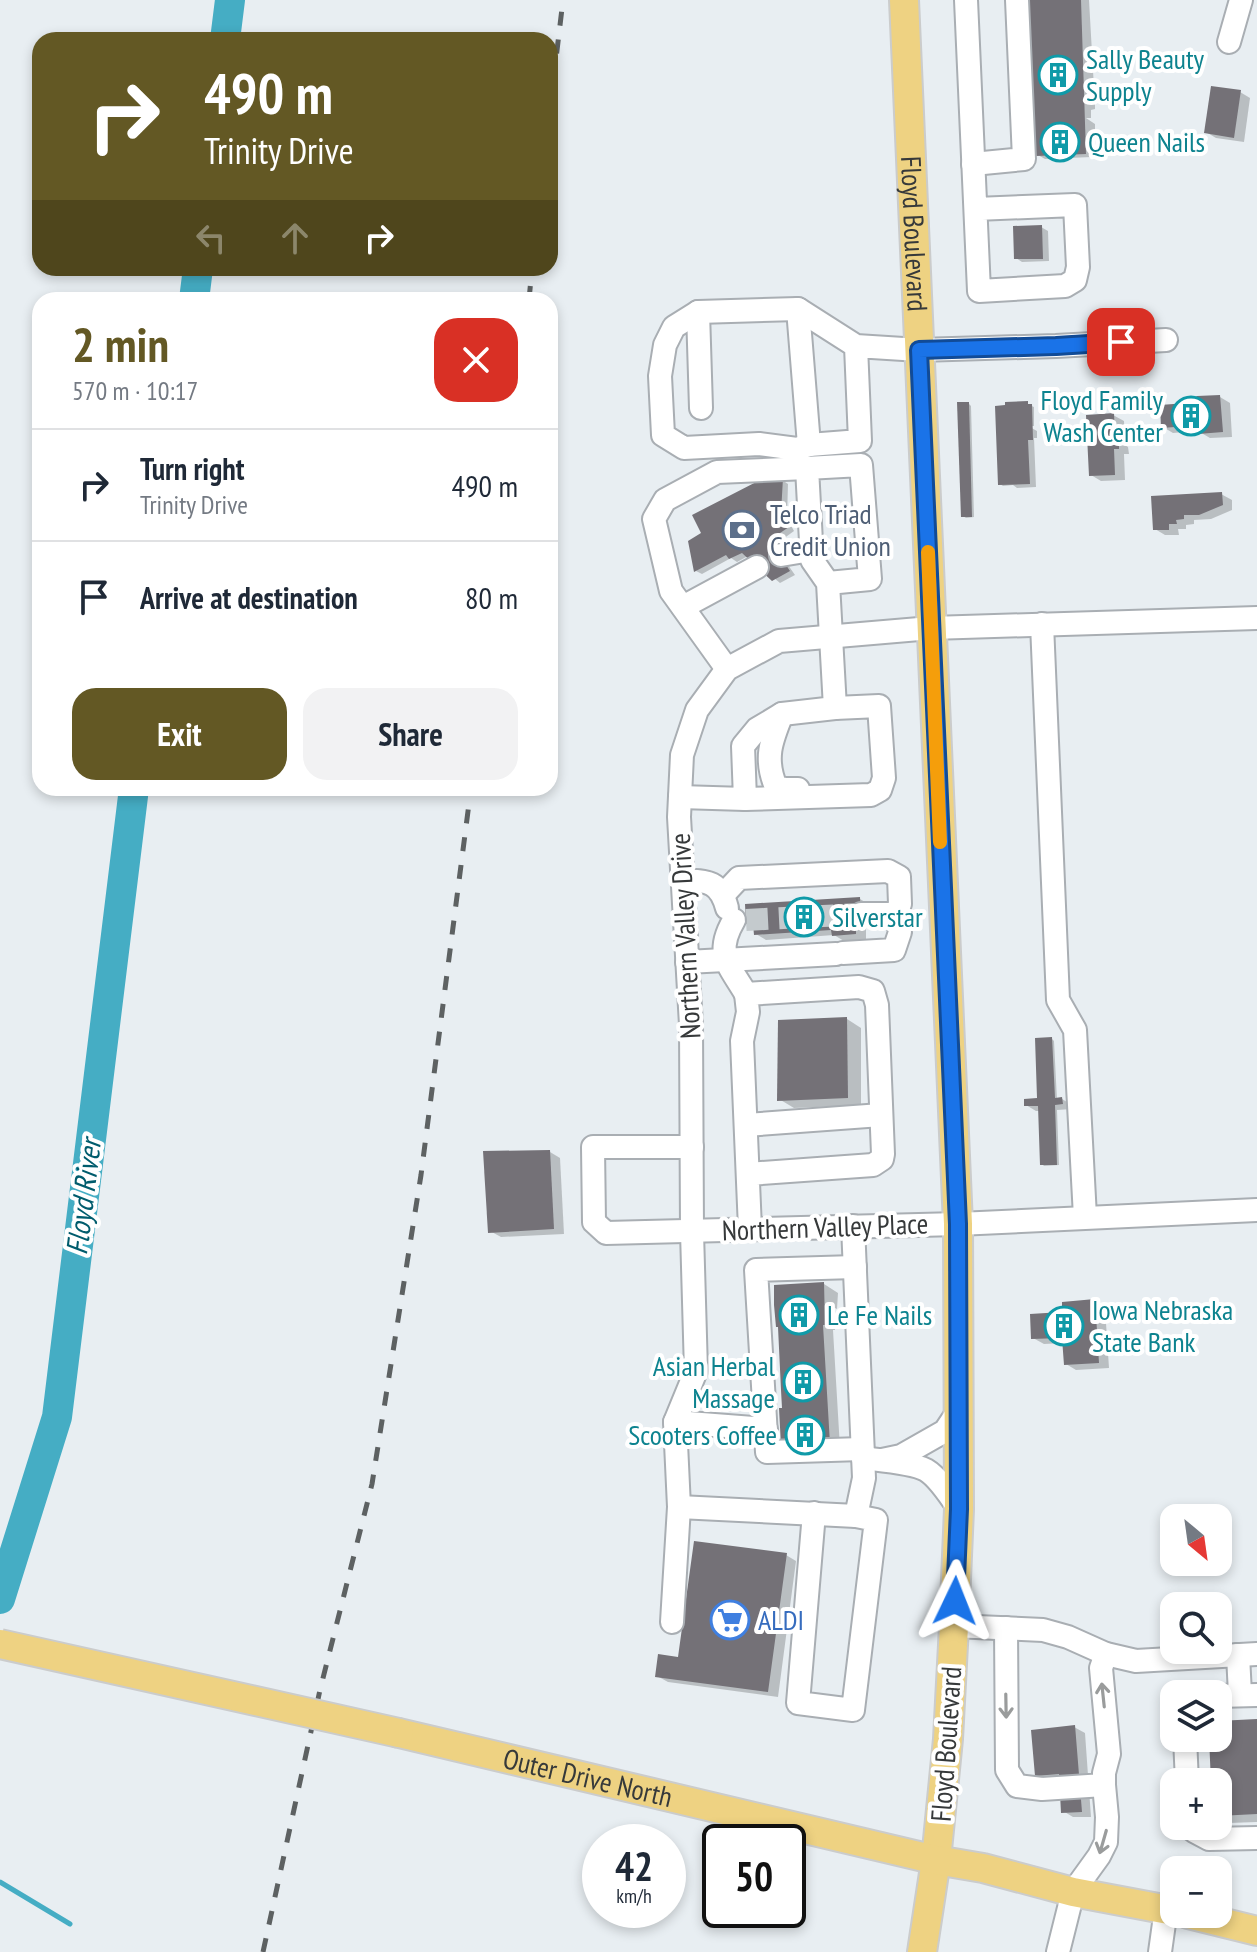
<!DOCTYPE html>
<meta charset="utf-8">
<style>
:root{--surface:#fff;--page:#f2f2f3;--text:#1f2937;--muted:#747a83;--line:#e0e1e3;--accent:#635824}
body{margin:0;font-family:"PT Sans Narrow",sans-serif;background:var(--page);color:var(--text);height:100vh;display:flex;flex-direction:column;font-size:30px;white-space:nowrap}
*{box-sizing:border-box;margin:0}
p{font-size:26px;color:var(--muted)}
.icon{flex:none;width:44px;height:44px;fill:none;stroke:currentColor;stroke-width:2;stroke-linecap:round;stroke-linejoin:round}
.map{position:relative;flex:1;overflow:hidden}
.side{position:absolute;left:32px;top:292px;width:526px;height:504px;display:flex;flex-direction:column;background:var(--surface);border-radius:24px;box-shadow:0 4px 12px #0003}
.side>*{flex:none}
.top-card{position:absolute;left:32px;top:32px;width:526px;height:244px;border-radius:24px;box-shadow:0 4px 12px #0003;background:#635824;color:#fff;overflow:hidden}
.needle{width:52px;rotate:151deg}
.controls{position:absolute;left:1160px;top:1504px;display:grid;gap:16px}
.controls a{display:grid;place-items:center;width:72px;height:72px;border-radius:16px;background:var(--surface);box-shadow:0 4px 12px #0003;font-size:40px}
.speed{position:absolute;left:582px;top:1824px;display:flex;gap:16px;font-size:40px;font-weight:700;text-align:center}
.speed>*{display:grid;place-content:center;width:104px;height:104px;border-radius:50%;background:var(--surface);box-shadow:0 4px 12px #0003;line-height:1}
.speed small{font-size:20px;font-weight:400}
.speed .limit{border:4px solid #111;border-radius:12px;background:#fff;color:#111}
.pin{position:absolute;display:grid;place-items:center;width:68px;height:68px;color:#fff;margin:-34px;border-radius:16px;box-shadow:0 4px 12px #0006}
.me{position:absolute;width:88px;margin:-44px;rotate:2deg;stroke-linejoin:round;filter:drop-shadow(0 0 6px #0008)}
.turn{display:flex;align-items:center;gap:28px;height:168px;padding:0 40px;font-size:36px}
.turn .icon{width:104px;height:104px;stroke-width:2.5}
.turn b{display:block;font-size:56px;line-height:68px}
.lanes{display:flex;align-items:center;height:76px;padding:0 40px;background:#0003;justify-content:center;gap:40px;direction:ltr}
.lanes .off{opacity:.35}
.round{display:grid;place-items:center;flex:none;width:84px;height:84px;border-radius:24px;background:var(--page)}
.head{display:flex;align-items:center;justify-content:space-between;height:136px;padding:0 40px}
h1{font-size:48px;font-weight:700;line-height:60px;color:var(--accent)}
.button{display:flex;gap:16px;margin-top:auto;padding:16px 40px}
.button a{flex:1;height:92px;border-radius:24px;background:var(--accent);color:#fff;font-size:32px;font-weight:700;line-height:92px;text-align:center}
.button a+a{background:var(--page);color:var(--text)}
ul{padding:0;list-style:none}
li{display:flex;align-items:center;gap:24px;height:112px;padding:0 40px;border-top:2px solid var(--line)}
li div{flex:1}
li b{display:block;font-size:30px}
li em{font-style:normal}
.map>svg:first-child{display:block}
.shadow{fill:#0003}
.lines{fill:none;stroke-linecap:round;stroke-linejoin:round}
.stream{stroke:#45adc4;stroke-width:5}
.river{stroke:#45adc4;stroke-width:30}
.building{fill:#747177}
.minor-tunnel{stroke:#c4cacd;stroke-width:22;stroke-dasharray:22 11;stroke-linecap:butt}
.minor-casing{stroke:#a9aeb3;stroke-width:26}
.major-casing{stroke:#cbcccc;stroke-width:32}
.minor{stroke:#fff;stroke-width:22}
.major{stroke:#eed282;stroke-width:28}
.rail{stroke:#5d6162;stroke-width:5;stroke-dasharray:14 14;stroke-linecap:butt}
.major-bridge-casing{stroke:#cbcccc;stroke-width:32;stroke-linecap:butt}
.major-bridge{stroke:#eed282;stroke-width:28}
.oneway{stroke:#9a9c9c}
.route-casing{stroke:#114b97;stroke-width:20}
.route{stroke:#1a73e8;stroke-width:14}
.slow{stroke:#f59e0b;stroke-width:14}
.labels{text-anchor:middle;stroke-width:8;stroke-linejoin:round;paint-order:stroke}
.culture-label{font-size:28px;fill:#0d838f;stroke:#fff;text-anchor:start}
.street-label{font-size:28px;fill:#36393a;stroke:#fff}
.service-label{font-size:28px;fill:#4e5e75;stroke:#fff;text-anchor:start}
.shop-label{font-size:28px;fill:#366cbe;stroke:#fff;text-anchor:start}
.water-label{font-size:30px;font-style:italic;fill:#005c6d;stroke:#fff}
</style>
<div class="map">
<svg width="1257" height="1952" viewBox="0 0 1257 1952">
<rect width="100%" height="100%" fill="#e8eef2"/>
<g class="shadow">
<path d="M1030,0H1089L1094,88H1090L1091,99L1095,102V109L1091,110V118H1086L1095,124V134H1091L1092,157L1045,159L1038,155Z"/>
<path d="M1240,92L1250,98L1244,142L1216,138L1206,132Z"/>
<path d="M1041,227L1048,231L1049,261L1022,262L1016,258Z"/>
<path d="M1220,397L1230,403L1232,437L1210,438L1198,431L1173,433L1163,427L1188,405Z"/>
<path d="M969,404L971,406L974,517L966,518L963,516Z"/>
<path d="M1027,404L1034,407V426H1028L1037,431V438H1034L1036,487L1017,488L1013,485L1003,486L1000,484Z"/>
<path d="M1113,415L1124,421L1125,445L1128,447L1129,454H1124L1125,480L1101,481L1091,475Z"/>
<path d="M782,480L788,484L787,518L794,531L783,539L788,565L795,575L780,583L748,556L737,562L731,558L702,574L696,571Z"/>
<path d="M1221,494L1232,500V510L1211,519L1194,520V524L1186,525V529H1178L1179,535H1165L1155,529Z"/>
<path d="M860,899L870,905L871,926H866V939L844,941L834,935L766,940L756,934V927L748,923Z"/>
<path d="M847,1019L861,1028V1105L794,1108L779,1099Z"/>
<path d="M1052,1039L1054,1041L1057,1100L1062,1099L1072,1105V1109L1057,1110L1059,1165L1044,1166L1042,1164L1040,1111H1036L1026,1105L1040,1100Z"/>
<path d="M550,1152L560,1158L564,1234L501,1237L490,1231Z"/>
<path d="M824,1284L838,1293L837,1309L833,1307L835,1330H833L840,1448L784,1409Z"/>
<path d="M1095,1302L1105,1308L1109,1368L1076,1370L1066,1364L1064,1343L1044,1344L1033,1338L1064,1314Z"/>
<path d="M786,1555L796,1561L778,1697L668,1682L657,1676L680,1659Z"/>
<path d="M1257,1721V1822L1229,1823L1218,1817V1782H1213L1211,1738H1218V1723Z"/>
<path d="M1074,1727L1085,1733L1091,1817H1073L1063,1811L1061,1780L1048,1781L1037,1775Z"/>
</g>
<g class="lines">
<path class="stream" d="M0,1882L70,1924"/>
<g class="river">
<path d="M225,40L230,0"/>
<path d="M194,300L198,268"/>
<path d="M0,1599L57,1417L134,788"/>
</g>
</g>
<g class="building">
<path d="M1028,0H1081L1086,154L1036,156Z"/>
<path d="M1211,86L1241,90L1234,138L1204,133Z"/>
<path d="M1042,225L1043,259H1014L1013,226Z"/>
<path d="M1220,395L1223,432L1198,434L1189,426L1161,428L1160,405L1187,403L1197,396Z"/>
<path d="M1028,401V404H1032L1033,440H1028L1030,484L998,485L995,406L1005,405V402Z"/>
<path d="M957,402H969L972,517H961Z"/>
<path d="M1114,413L1115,439H1119V449H1114L1115,475L1089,476L1086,415Z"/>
<path d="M783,478L781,513L789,527L777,535L782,559L790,571L772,581L742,553L729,559L726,555L694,572L688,541L701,533L692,515L762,479Z"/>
<path d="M1222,492L1223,505L1199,515H1184V519L1176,520L1177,524H1169V530H1153L1151,496Z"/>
<path d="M860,897L861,921H856V934L832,936L831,930L754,935L753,924H746L745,904Z"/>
<path d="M847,1017L848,1098L777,1101L778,1020Z"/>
<path d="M1052,1037L1055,1098L1062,1097L1063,1104L1055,1105L1057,1165H1040L1038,1106H1024V1099L1037,1098L1035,1038Z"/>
<path d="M550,1150L554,1229L488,1233L483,1151Z"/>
<path d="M824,1282L825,1325H823L830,1444L781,1446L779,1408H782L781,1390L778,1327H776L774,1305V1285Z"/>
<path d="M1095,1299L1099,1363L1064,1365L1062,1338L1031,1339L1030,1314L1062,1312V1302Z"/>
<path d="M694,1541L787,1553L768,1692L655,1677L658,1654L678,1657Z"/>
<path d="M1257,1719V1814L1218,1816V1782H1211L1209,1738H1218V1721Z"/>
<path d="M1075,1725L1082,1812L1061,1813L1059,1774L1035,1776L1031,1730Z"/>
</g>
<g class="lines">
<path class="minor-tunnel" d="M746,920L861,914"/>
<defs>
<g id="minor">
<path d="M966,0L979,291L1065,286L1075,280L1078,267L1075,205L976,209"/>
<path d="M1229,42L1241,0"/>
<path d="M973,164L1024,159L1017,0"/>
<path d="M798,309L809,445"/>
<path d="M698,312L701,408"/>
<path d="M856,346L860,441L809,445L797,449L759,444L684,448L663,435L660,376L665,345L674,327L698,312L798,309L856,346L919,350L1056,346L1166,340"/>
<path d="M781,555L811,550"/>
<path d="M683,607L757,567"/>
<path d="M1042,624L1058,1000L1075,1030L1085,1217"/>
<path d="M727,669L671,591L654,519L665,500L717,472L807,468"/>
<path d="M782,714C771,741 764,759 776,787L785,789H798"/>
<path d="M680,797L745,799L743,746L757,729L782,714L835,708L828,583L870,579L861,465L807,468L812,560L828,583"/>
<path d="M745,799L871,795L880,790L884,778L879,706L835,708"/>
<path d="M683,881C708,880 720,882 727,908"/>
<path d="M724,894L739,878L888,871L899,877L900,904L896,914"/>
<path d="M734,920C714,954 729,965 746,994"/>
<path d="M843,953L894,950L900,932L896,914H861"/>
<path d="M687,962L836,954"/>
<path d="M746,1125L881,1115"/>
<path d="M692,1147H593L594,1222L606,1233L958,1224L1257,1210"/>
<path d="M748,1174L873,1165L882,1159L883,1154L877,1005L873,991L859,987L746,994L748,1012L742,1041L750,1229"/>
<path d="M855,1267L756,1270L767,1452L862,1449"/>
<path d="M675,1422L766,1429"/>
<path d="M863,1458C877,1460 914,1463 926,1470C938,1477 951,1497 959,1509"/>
<path d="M882,1460L901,1456L945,1431L959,1410"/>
<path d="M679,1507L856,1516"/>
<path d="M814,1513L798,1703L853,1710L876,1520L856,1516L864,1478L853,1226"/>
<path d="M672,1622L679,1507L675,1422L696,1371L692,1232L691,1025L679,817L682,755L697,710L727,669L779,641L931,628L1257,618"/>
<path d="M954,1626L1043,1630L1068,1637L1106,1654L1136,1661L1257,1654"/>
<path d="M1006,1628L1007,1770L1017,1786L1042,1789L1104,1785V1773L1109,1754L1101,1668L1106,1654"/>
<path d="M1238,1655L1240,1694"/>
<path d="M1218,1696L1257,1695"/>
<path d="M1185,1738L1187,1782"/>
<path d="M1192,1826L1194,1831L1209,1839L1257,1838"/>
<path d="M1058,1952L1073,1892L1099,1856L1106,1842L1107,1817L1104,1785"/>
<path d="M1160,1952L1166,1909"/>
</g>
<g id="major">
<path id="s1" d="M904,0L958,1224L959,1509L954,1626L948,1739L936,1860L922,1952"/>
<path id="s2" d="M399,1733L936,1860L983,1868L1073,1892L1174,1911"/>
<path d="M1188,1914L1257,1931"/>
</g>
</defs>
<use href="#minor" class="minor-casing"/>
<use href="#major" class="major-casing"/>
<use href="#minor" class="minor"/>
<use href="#major" class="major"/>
<g class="rail">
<path d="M550,109L563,0"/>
<path d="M529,300L532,268"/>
<path d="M263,1952L320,1690L372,1484L421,1175L471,788"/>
</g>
<defs>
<path id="major-bridge" d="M0,1644L399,1733"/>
</defs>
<use href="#major-bridge" class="major-bridge-casing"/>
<use href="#major-bridge" class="major-bridge"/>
</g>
<defs><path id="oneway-shaft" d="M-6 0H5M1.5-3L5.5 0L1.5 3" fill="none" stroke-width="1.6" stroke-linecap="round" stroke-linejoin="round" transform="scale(2)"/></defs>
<g class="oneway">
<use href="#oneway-shaft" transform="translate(1103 1695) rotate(-96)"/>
<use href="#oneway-shaft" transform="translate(1006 1706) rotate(89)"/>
<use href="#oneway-shaft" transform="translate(1103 1842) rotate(106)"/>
</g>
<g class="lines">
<defs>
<path id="route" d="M955,1601L959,1509L958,1224L919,350L1056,346L1121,342"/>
</defs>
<use href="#route" class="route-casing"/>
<use href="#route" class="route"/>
<path class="slow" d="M928,552L940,842"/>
</g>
<defs>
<symbol id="building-ring" viewBox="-11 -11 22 22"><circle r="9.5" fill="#fff" stroke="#0f9aa8" stroke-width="1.5"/><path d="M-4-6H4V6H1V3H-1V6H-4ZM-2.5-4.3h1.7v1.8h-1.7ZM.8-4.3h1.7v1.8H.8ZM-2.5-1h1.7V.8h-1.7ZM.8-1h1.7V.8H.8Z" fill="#0f9aa8"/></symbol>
<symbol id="bank-ring" viewBox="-11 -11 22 22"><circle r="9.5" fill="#fff" stroke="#5c6f8a" stroke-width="1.5"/><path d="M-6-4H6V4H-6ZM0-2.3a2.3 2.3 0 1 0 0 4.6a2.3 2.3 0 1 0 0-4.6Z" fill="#5c6f8a"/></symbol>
<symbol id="supermarket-ring" viewBox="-11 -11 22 22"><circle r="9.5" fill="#fff" stroke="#3f7fe0" stroke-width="1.5"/><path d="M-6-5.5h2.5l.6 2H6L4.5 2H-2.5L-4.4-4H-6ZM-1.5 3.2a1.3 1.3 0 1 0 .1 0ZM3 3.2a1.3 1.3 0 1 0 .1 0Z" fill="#3f7fe0"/></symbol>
</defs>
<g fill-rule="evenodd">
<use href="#building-ring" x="1036" y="53" width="44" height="44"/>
<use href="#building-ring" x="1038" y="120" width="44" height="44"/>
<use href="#building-ring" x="1169" y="394" width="44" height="44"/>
<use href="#bank-ring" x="720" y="508" width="44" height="44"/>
<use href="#building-ring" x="782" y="895" width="44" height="44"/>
<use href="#building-ring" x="777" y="1293" width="44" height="44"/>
<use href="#building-ring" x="1042" y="1304" width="44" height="44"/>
<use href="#building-ring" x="781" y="1360" width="44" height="44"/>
<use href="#building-ring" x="783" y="1413" width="44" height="44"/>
<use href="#supermarket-ring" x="708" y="1598" width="44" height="44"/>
</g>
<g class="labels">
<g class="culture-label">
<text x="1086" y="69">Sally Beauty<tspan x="1086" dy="32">Supply</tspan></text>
<text x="1088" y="152">Queen Nails</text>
<text x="1163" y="410" text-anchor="end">Floyd Family<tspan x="1163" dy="32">Wash Center</tspan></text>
<text x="832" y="927">Silverstar</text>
<text x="1092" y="1320">Iowa Nebraska<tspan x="1092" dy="32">State Bank</tspan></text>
<text x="827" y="1325">Le Fe Nails</text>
<text x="775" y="1376" text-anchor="end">Asian Herbal<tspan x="775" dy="32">Massage</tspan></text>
<text x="777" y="1445" text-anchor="end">Scooters Coffee</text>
</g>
<g class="street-label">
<text dy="10" stroke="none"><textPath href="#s1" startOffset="234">Floyd Boulevard</textPath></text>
<text transform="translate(685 936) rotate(-93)" y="10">Northern Valley Drive</text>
<text transform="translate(825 1227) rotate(-2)" y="10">Northern Valley Place</text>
<text transform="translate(946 1744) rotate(-86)" y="10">Floyd Boulevard</text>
<text dy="10" stroke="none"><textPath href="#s2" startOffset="194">Outer Drive North</textPath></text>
</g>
<g class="service-label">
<text x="770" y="524">Telco Triad<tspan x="770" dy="32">Credit Union</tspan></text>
</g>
<g class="shop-label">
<text x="758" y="1630">ALDI</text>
</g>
<g class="water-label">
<text transform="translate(84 1197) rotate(-83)" y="10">Floyd River</text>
</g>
</g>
</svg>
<div class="controls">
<a><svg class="needle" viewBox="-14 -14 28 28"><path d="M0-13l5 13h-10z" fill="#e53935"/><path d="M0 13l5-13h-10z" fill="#747a83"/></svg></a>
<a><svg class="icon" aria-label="search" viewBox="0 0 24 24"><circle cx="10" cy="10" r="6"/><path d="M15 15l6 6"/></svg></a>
<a><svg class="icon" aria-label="layers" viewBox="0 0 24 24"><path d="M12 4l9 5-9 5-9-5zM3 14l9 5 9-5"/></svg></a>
<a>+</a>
<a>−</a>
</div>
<div class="speed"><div>42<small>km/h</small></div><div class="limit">50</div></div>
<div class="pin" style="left:1121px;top:342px;background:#d93025"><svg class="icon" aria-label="arrive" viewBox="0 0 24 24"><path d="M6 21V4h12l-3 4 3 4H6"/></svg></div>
<svg class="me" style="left:955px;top:1601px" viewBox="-20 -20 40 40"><path d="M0-17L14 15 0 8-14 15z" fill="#1a73e8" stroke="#fff" stroke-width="4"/></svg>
<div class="top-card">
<div class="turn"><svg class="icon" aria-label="right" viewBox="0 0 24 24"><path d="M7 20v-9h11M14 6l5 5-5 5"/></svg><div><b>490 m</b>Trinity Drive</div></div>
<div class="lanes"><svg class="icon off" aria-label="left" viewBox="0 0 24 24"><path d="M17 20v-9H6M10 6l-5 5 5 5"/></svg><svg class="icon off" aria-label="ahead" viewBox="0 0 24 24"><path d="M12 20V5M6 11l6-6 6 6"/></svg><svg class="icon" aria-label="right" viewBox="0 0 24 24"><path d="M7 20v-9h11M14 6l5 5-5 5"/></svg></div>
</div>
<section class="side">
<div class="head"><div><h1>2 min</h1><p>570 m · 10:17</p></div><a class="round" style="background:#d93025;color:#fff"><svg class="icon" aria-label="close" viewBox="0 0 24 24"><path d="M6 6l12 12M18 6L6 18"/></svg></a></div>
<ul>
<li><svg class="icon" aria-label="right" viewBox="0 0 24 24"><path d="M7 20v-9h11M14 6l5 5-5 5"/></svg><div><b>Turn right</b><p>Trinity Drive</p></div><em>490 m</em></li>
<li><svg class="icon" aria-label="arrive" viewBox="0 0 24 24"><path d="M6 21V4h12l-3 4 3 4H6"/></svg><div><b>Arrive at destination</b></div><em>80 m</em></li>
</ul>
<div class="button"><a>Exit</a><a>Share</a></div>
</section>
</div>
